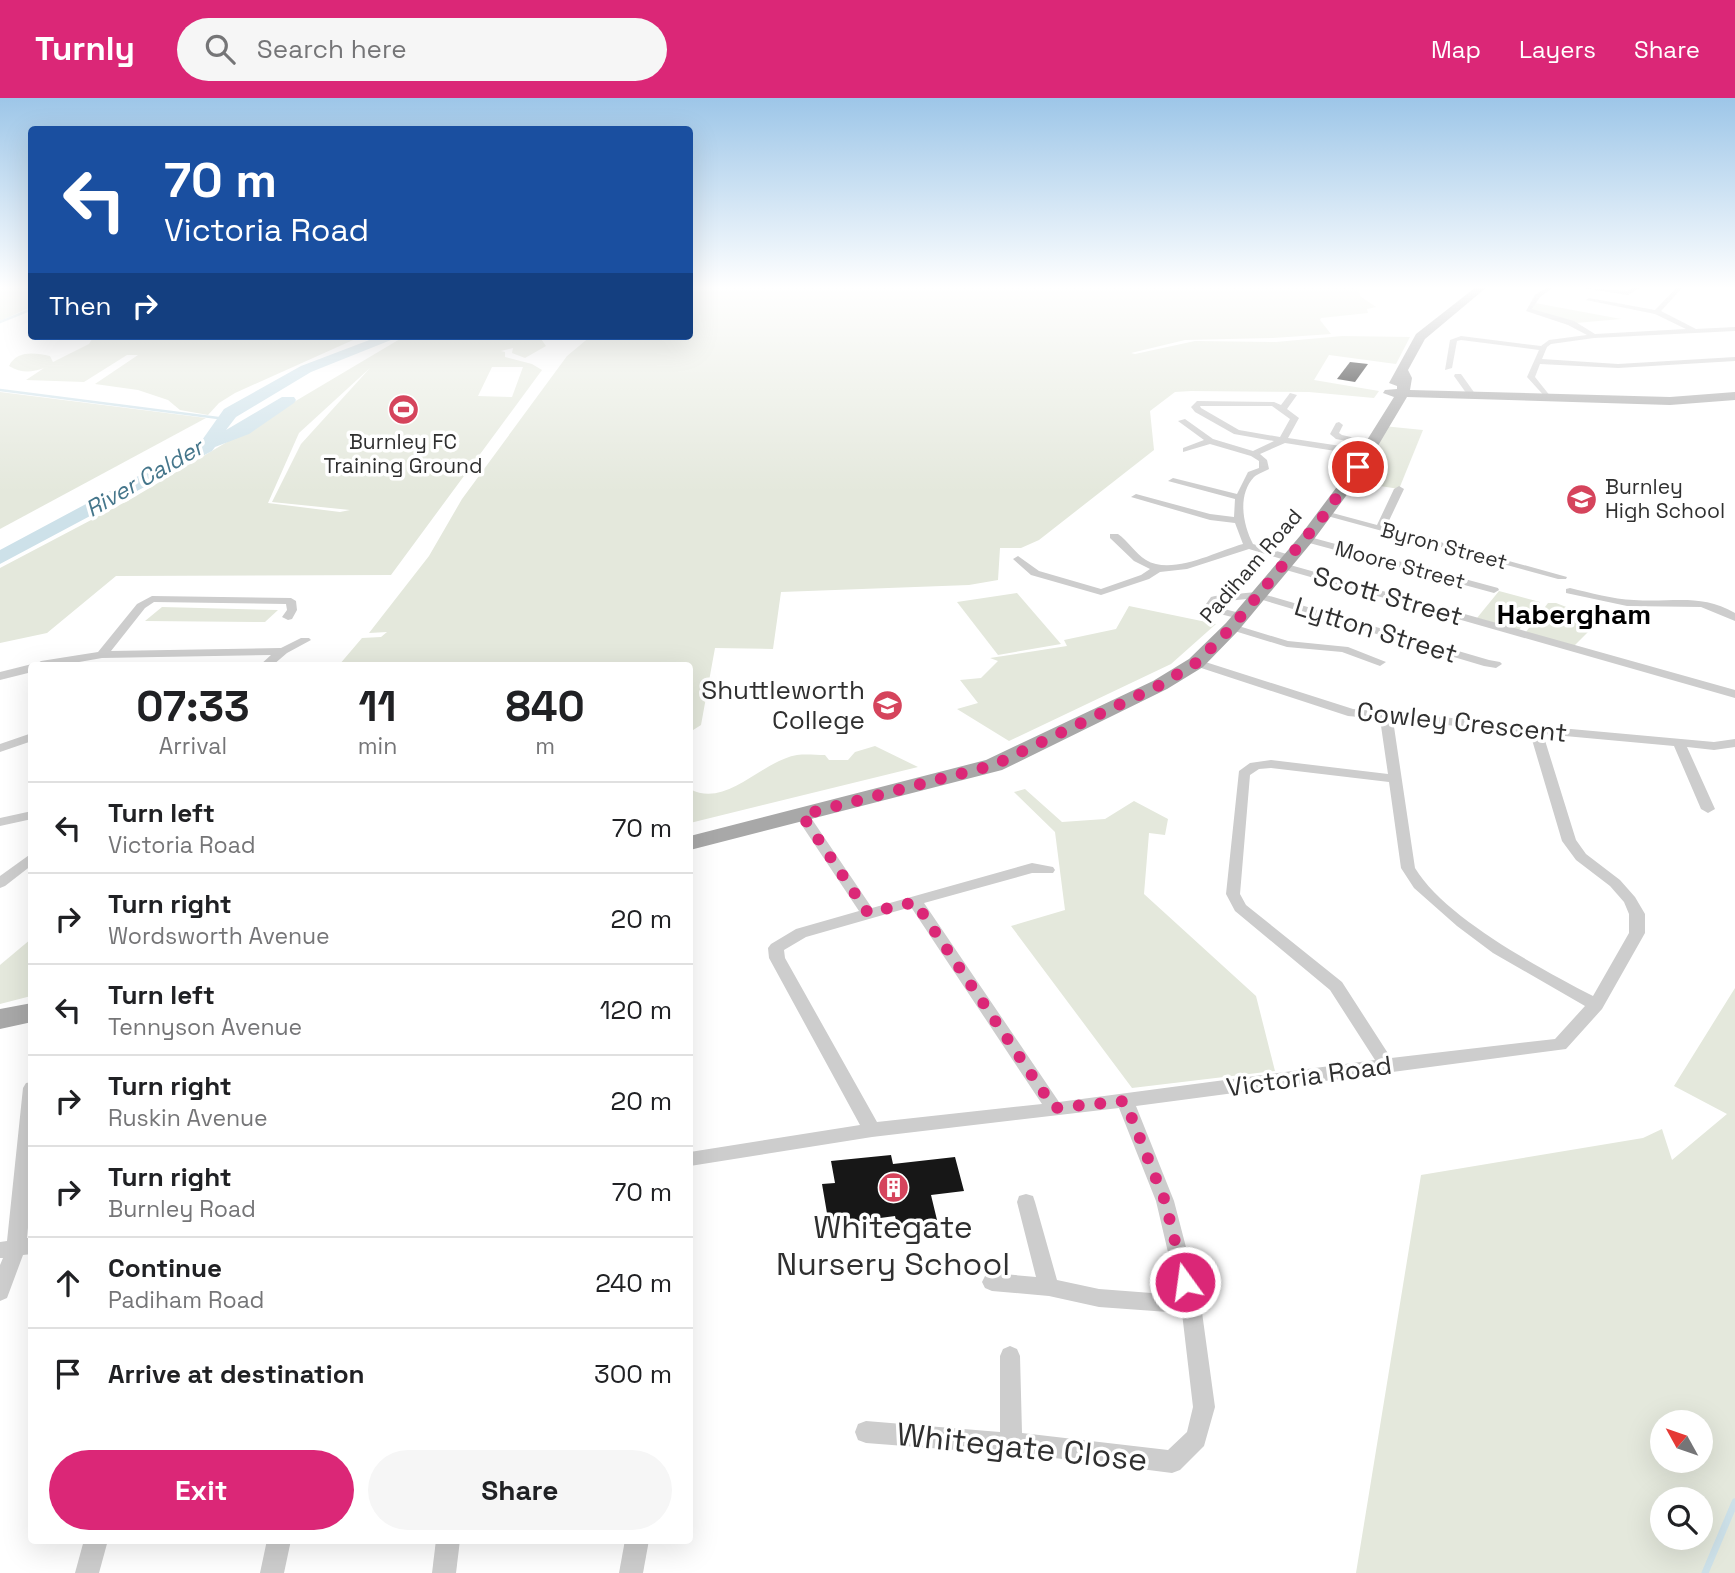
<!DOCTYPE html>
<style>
:root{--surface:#fff;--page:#f6f6f6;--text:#202124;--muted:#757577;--line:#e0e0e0;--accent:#db2777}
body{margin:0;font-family:"Space Grotesk",sans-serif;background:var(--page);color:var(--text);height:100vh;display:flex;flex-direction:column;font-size:26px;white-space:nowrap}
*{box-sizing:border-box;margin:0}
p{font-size:23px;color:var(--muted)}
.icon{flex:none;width:38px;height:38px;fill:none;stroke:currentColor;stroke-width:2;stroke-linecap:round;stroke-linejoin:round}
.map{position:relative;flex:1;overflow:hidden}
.drawer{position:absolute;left:28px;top:564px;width:665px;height:882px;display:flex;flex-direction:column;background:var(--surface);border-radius:7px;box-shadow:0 7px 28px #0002}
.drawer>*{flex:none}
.top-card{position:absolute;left:28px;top:28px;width:665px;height:214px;border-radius:7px;box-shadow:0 7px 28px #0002;background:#1a4fa0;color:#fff;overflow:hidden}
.needle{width:46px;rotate:310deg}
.tools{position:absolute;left:1650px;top:1312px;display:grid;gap:14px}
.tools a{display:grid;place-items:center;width:63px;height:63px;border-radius:50%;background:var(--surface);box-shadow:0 7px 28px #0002;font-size:35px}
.pin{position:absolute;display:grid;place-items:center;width:60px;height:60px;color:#fff;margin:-30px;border:4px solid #fff;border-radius:50%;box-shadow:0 2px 7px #0007}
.me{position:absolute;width:77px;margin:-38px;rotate:346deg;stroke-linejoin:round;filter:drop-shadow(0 0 5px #0008)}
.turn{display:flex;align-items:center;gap:24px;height:147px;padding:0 21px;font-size:32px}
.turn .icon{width:91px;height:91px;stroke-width:2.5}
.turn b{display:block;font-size:49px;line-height:60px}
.then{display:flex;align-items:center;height:66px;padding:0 21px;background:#0003;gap:14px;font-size:26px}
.eta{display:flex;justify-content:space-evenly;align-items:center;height:119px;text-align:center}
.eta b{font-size:42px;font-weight:700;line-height:49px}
.action{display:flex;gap:14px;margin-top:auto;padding:14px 21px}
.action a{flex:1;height:80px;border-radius:42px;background:var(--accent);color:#fff;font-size:28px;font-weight:700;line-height:80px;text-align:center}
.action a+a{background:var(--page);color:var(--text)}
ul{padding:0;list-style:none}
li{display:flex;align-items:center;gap:21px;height:91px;padding:0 21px;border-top:2px solid var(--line)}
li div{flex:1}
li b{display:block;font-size:26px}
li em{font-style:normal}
header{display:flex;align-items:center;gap:42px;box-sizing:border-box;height:98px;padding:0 35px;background:var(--accent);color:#fff}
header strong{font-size:33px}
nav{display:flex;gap:38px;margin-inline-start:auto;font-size:24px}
.search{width:490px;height:63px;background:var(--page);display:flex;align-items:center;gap:18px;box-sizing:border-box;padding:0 24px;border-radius:38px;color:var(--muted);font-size:26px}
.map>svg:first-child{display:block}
.green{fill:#e4e8dc;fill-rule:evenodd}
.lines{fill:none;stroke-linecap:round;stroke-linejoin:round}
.stream-far1{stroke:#cde1e9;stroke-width:2.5}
.stream{stroke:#cde1e9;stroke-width:7}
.river{fill:#cde1e9;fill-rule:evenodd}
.building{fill:#171717}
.street{fill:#cdcdcd;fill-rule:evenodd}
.primary{fill:#a8a8a8;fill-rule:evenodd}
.route{stroke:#db2777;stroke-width:12;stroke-dasharray:0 21.6}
.labels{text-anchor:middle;stroke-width:7;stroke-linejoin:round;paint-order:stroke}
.far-poi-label{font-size:21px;fill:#303030;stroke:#fff}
.far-street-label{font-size:21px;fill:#303030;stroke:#fff}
.far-water-label{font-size:23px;font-style:italic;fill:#45768b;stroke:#fff}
.street-label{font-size:26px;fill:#303030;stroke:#fff}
.poi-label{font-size:26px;fill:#303030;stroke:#fff;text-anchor:end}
.far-district-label{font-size:28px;font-weight:bold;fill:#000;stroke:#fff}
.near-poi-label{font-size:32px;fill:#303030;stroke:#fff}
.near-street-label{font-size:32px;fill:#303030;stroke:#fff}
</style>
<header>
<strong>Turnly</strong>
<div class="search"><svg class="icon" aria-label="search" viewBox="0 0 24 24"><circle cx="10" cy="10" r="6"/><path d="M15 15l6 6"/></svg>Search here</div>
<nav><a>Map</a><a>Layers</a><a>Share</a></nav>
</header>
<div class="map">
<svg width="1735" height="1475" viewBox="0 0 1735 1475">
<rect width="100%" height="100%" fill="#fff"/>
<g class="green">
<path d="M0,189H31V209L0,223Z"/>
<path d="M690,189H1359L1360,198L1376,209L1367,211L1368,215L1321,220L1320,222L1331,236L1273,240L1185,242L1131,255L1135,256L1195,243L1276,244L1342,238L1410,239L1396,266L1329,257L1314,282L1379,293L1374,300L1309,294L1191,293L1175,294L1150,313L1154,352L1039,442L1021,450H1000L998,482L969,487L781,494L773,551L715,550L701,627L690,634V567H339L362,540L381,539L387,534L369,535L429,458L462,401L567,258L591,238H690Z"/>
<path d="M1535,205L1621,221L1576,225L1532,212Z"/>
<path d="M94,238H362L235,295L219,305L208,317L180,312L168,302L138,292L95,286L138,257H127L84,284L26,282L44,270C31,275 21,275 9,268C17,252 35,255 50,258L53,264L89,246Z"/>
<path d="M405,238L541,241L546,248L525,260L512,255L513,250L501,253L505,254V259L532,266L542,272L391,477L116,478L47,535L0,545V470L131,401ZM492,269H523L512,299L478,298ZM370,270L301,346L272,404L350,412L340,414L268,405L299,335Z"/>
<path d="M0,294L206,320L0,431Z"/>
<path d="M1383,328L1423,332L1399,391L1349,383Z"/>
<path d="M1499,493L1540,504L1519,532L1477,520Z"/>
<path d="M1017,495L1061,546L998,557L957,504Z"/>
<path d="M1548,505H1556L1600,522L1574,548L1526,534Z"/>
<path d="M1129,508L1216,526L1171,566L1009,643L957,611L978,605L960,582L981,580L998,563L990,560L1067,548L1064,542L1116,531Z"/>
<path d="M162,509L278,512L265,524L145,523Z"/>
<path d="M875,648L918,669L690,725V691C726,711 761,663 797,657C806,656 816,657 825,657L829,662H848L855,654Z"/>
<path d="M1025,691L1062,724L1105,721L1134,703L1168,721L1165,737L1149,735L1144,796L1256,898L1275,973L1132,990L1011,828L1065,812L1055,734L1014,694Z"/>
<path d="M31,841V898L0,906V867Z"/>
<path d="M1735,890V1475H1356L1421,1077L1643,1040L1662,1031L1672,1062L1727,1016L1674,988ZM1662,1325H1701V1363H1662ZM1662,1402H1701V1440H1662Z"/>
</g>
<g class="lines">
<g class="stream-far1">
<path d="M0,224L32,211"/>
<path d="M0,292L226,321"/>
</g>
<path class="stream" d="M1705,1475L1735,1404"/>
<path class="river" d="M380,238H401L311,274L236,319L226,332L282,299H294L296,302L294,305L249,336L215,349L212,353L0,466V452L200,345L224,311L301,268Z"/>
</g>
<g class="building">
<path d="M1350,264L1368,266L1355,284L1337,281Z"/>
<path d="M891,1057L893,1066L955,1059L964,1093L931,1097L937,1122L897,1127L895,1118L829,1127L822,1086L835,1085L831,1063Z"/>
</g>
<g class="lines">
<g class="street">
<path d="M1547,189H1554L1540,199L1532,211L1574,223L1595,236L1686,231L1655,216L1586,202L1589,200L1655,212L1677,189H1683L1661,213L1696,231L1735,229V233L1594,240L1551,246L1547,249L1542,261L1618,266L1735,259V263L1618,270L1540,266L1535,279L1551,299L1547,301L1527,279L1539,252L1461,242L1457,243L1452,270L1445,272L1450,242L1461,238L1541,248L1549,242L1587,237L1568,227L1526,213L1535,197Z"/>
<path d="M1575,189L1627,193L1634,189H1641L1628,197Z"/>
<path d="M1455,276H1461L1476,297L1475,299H1469L1454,278Z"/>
<path d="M1290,295L1297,297L1287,311L1299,320L1288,340L1367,352L1371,355L1367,358L1285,345L1260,356L1267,362L1269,371C1264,374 1257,376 1254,379C1237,397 1243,427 1253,446L1293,458V462H1285L1249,451L1187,471L1160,474L1149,481L1101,497L1031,477L1013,461L1018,458L1039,473L1101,491L1141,477L1150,471L1134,463L1110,440V436H1118C1128,443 1135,455 1146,462C1172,478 1217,453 1243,446L1235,425L1210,422L1131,399L1136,396L1210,416L1234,419L1235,401L1168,383L1173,380L1237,396L1248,374L1259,370V363L1251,358L1210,346L1183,354V350L1204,342L1178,323L1185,321L1213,341L1253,353L1274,343L1234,336L1195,314L1191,309L1197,303L1274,304L1281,307ZM1200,308H1272L1290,321L1280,339L1239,332L1201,310Z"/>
<path d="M1339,324L1343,327L1339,335L1342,337L1377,345L1373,348L1336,341L1330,336L1336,325Z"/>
<path d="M1399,388L1404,391L1386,429L1567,479L1566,481H1558L1320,416L1325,413L1377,427L1394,391Z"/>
<path d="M1306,438L1498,490L1499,492L1494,495L1302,443L1301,441Z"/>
<path d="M1283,465L1735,592V600L1279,470L1278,468Z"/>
<path d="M1570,490C1591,495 1612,501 1634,502C1672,505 1700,495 1735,515V523L1701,509L1627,508L1566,495V491Z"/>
<path d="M1256,494L1489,562L1500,564L1502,566L1496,570L1484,568L1256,500L1218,504L1217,506L1220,510L1244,516V520L1240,521L1212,514L1206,506L1211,499L1215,498Z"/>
<path d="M152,498L291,500L296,503L297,512L292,521L288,522L282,519L287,512L286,506L154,504L145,510L111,553L281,550L301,540H309L311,542L287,555L273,567H260L271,557L102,560L62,567H35L41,563L98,554L137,506Z"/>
<path d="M1232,526L1288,543L1348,549L1386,564L1380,568L1342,554L1287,549L1228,531L1226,529Z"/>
<path d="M1196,561L1353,611L1714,644L1735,641V649L1714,652L1687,649L1715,711L1708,715L1701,711L1674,648L1543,636L1576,742L1586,756L1620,782L1635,799L1645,816V835L1602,911L1566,951L1136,1008L1174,1103L1201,1207L1215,1309L1204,1348L1180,1372L1172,1375L1047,1359L866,1345L858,1342L855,1334L858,1326L866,1323L1000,1334V1258L1003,1251L1010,1248L1017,1251L1020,1258L1022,1335L1168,1352L1187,1334L1193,1309L1182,1215L1099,1209L1049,1198L992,1193L985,1190L982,1184L985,1178L992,1175L1036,1179L1017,1104L1019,1098L1026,1096L1033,1098L1035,1104L1057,1182L1099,1191L1178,1197L1156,1103L1119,1010L872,1039L690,1068V1054L860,1027L769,860L768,850L771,846L796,831L859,813L795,717L797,714H807L872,810L1032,765L1053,769L1055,772L1053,775H1032L924,805L1059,1004L1375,962L1330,892L1235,813L1226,796L1239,673L1250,665L1271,662L1388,676L1380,621L1348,618L1192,567V563ZM1393,622L1530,635L1562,743L1576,762L1610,788L1624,804L1629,816V835L1593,898C1541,871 1445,820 1415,770ZM1271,670L1389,684L1401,770L1414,790L1457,828L1493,855L1585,908L1555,941L1391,960L1342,884L1246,807L1240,796L1250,677L1259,671ZM911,809L1042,1006L877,1024L785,860L784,852L806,839Z"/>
<path d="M32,566L34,567H32V574L0,582V574Z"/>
<path d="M32,635V643L0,654V646Z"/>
<path d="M32,713V721L0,728V720Z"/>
<path d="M32,755V767L5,788L0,790V778Z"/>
<path d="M32,984V1088L27,1140H32V1156L23,1157L7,1200L0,1203V1167L3,1160H0V1144L7,1143L23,990L26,985Z"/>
<path d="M84,1442H108L99,1475H75Z"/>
<path d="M267,1442H291L284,1475H260Z"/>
<path d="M436,1442H460L456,1475H432Z"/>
<path d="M625,1442H649L643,1475H619Z"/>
</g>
<g class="primary">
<path d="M1476,189H1487L1425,241L1408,272L1412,280L1410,292L1670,299L1735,294V302L1670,307L1407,299L1357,383L1312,444L1238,533L1203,569L1167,591L1002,672L690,752V738L986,662L1153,583L1189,561L1226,525L1300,438L1342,382L1394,299L1383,295L1385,292L1397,291V288L1389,285L1416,236Z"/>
<path d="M32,905V924L0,931V911Z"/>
</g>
</g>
<linearGradient id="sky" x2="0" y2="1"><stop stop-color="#9dc6e8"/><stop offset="0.48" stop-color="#fff"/><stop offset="1" stop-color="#fff" stop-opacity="0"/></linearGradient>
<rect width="1735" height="395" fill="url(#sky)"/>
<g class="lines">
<path class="route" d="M1185,1184L1165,1103L1125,1003L1054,1010L915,804L868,815L802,717L994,667L1160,587L1196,565L1232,529L1325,416L1358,369"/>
</g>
<defs>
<symbol id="stadium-disc" viewBox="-11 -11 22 22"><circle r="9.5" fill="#d5445c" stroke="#fff"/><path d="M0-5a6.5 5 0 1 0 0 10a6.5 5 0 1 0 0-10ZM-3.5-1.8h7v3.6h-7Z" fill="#fff"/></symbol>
<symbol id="school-disc" viewBox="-11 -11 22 22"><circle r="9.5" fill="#d5445c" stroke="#fff"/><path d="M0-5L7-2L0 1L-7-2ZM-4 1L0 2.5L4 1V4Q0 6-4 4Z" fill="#fff"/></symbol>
<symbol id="building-disc" viewBox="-11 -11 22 22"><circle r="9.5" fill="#d5445c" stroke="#fff"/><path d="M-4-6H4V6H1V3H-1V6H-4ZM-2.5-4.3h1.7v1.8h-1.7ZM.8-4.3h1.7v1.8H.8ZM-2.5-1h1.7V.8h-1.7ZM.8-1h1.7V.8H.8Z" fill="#fff"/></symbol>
</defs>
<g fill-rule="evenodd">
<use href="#stadium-disc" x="386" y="294" width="35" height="35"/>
<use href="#school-disc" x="1564" y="384" width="35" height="35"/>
<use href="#school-disc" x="870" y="590" width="35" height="35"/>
<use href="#building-disc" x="876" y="1072" width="35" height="35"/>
</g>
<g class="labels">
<g class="far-poi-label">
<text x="403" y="351">Burnley FC<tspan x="403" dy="24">Training Ground</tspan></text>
<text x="1605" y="396" text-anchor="start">Burnley<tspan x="1605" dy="24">High School</tspan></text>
</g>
<g class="far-street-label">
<text transform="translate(1444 448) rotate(15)" y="7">Byron Street</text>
<text transform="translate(1400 467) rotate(15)" y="7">Moore Street</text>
<text transform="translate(1251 468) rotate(-49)" y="7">Padiham Road</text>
</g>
<g class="far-water-label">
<text transform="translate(144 380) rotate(-30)" y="8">River Calder</text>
</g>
<g class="street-label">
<text transform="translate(1388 498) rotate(16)" y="9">Scott Street</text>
<text transform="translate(1376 532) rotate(17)" y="9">Lytton Street</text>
<text transform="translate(1462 624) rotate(6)" y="9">Cowley Crescent</text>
<text transform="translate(1309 978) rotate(-8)" y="9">Victoria Road</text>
</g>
<g class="poi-label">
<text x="865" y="601">Shuttleworth<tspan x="865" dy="30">College</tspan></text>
</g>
<g class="far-district-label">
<text x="1574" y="526">Habergham</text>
</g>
<g class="near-poi-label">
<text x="893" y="1140">Whitegate<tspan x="893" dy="37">Nursery School</tspan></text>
</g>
<g class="near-street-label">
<text transform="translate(1022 1349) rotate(6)" y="11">Whitegate Close</text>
</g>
</g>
</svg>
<div class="tools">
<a><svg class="needle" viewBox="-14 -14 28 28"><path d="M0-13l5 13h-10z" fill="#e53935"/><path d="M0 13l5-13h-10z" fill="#757577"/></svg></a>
<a><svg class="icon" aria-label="search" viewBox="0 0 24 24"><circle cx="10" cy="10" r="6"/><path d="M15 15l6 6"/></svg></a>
</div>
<div class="pin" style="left:1358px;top:369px;background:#d93025"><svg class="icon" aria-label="arrive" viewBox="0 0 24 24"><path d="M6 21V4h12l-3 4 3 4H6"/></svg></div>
<svg class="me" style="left:1185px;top:1184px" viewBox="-20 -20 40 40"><circle r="17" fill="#db2777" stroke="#fff" stroke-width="3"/><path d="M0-11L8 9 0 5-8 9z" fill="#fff"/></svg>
<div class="top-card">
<div class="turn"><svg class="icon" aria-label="left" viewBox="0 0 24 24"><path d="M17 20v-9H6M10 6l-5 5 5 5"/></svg><div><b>70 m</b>Victoria Road</div></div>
<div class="then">Then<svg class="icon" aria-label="right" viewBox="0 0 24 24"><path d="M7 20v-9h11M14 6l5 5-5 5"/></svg></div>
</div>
<section class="drawer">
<div class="eta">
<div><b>07:33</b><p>Arrival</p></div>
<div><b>11</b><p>min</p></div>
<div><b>840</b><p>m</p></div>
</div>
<ul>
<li><svg class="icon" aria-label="left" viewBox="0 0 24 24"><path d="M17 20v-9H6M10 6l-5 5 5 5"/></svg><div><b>Turn left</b><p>Victoria Road</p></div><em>70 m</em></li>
<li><svg class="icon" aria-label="right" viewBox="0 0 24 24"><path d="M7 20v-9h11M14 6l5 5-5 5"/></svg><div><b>Turn right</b><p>Wordsworth Avenue</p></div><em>20 m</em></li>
<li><svg class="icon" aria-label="left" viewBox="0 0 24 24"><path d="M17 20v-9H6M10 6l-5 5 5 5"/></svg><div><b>Turn left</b><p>Tennyson Avenue</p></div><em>120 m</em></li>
<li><svg class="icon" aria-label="right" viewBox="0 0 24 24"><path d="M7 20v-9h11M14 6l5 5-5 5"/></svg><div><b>Turn right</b><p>Ruskin Avenue</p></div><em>20 m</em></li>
<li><svg class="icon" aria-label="right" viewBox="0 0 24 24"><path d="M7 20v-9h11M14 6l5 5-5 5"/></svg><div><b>Turn right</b><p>Burnley Road</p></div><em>70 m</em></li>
<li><svg class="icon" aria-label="ahead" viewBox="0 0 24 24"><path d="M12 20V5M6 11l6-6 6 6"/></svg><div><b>Continue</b><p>Padiham Road</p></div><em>240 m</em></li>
<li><svg class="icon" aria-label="arrive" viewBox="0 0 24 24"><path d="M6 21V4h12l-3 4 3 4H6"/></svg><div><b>Arrive at destination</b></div><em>300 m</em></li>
</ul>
<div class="action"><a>Exit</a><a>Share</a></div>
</section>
</div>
